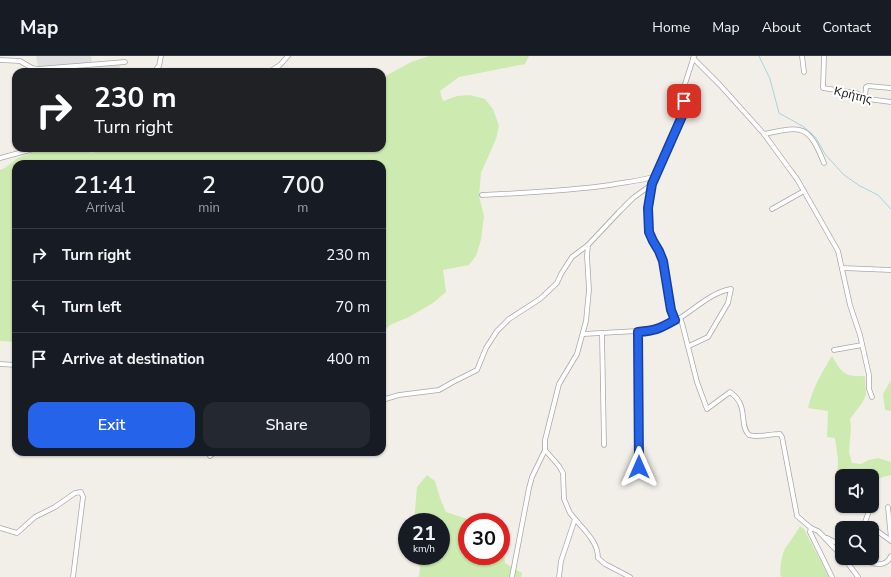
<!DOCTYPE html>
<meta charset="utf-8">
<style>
:root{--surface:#171b24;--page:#242831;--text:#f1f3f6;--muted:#9ea1a6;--line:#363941;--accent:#2563eb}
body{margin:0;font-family:"Nunito Sans",sans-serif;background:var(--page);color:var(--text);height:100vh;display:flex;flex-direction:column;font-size:15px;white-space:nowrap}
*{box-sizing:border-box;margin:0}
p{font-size:13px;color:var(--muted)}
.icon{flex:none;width:22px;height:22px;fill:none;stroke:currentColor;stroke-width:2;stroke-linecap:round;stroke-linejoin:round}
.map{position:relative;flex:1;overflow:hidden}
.side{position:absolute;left:12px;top:104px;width:374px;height:296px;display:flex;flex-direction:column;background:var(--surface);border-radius:12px;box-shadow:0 1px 3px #0004}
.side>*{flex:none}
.top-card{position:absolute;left:12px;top:12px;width:374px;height:84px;border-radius:12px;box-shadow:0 1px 3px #0004;background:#202124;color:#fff;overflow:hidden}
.fabs{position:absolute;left:835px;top:413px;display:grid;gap:8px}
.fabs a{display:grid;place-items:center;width:44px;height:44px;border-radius:8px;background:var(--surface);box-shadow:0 1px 3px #0004;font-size:20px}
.speed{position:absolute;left:398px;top:457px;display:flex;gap:8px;font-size:20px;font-weight:700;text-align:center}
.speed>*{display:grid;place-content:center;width:52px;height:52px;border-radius:50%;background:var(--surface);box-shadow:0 1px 3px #0004;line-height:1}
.speed small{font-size:10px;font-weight:400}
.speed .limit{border:6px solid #d22;background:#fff;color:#111}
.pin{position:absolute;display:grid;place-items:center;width:34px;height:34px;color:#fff;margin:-17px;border-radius:8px;box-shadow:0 2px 6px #0006}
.me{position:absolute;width:44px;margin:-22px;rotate:0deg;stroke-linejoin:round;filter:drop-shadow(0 0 3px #0008)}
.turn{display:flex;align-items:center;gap:14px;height:84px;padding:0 16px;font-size:18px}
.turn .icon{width:52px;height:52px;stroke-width:2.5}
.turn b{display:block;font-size:28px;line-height:34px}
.eta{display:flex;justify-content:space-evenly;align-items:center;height:68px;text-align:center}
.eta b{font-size:24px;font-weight:600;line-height:28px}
.cta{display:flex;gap:8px;margin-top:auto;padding:8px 16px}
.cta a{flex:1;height:46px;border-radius:12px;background:var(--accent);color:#fff;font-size:16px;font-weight:600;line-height:46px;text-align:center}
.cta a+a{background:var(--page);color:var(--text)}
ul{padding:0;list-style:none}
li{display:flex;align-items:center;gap:12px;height:52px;padding:0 16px;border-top:1px solid var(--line)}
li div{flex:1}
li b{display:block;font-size:15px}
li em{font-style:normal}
header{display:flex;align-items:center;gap:24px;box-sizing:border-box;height:56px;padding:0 20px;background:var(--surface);border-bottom:1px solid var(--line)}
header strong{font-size:19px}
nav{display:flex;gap:22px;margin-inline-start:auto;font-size:14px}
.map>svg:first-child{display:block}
.residential{fill:#e0dfdf}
.grass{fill:#cdebb0}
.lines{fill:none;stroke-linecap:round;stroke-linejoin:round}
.stream{stroke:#aad3df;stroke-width:1}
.street-casing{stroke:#a9a9a9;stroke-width:5.5}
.street{stroke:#fff;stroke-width:4}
.route-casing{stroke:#184099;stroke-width:10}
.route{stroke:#2563eb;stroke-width:7}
.labels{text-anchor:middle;stroke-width:4;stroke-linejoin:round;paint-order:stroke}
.street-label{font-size:12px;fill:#222;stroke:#fff}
</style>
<header>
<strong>Map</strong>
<nav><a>Home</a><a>Map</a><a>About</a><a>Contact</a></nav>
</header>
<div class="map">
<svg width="891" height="521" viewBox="0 0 891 521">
<rect width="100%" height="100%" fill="#f2efe9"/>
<g class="residential">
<path d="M36,0H91L92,7L38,11Z"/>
<path d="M119,8L121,16H77V12Z"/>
</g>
<g class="grass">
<path d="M429,0H529L525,8L459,21L440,35L443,45L457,40L470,39L485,43L493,53L499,70L496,83L481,117L479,140L484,160L481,184L476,200L469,209L443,214L446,236L433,247L409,261L392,268L382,275V108H16V286L0,285V114C7,112 11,106 18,102C43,90 61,92 88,92L90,97L118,92H382V22L411,6Z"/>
<path d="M832,300C842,317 844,321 865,320L866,339L862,347L850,363L851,372L849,396L852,407L861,408L869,404L878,402L891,406V419L880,422L872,428V420H842V438H839L836,427L837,422L838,404L835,382L827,381L828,355L808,352C812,333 822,316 832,300Z"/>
<path d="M891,324V355L885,354L883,338Z"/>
<path d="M427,419L435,425L440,442L446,456L477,466H467V500H501L502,472L505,507L522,517L521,521H419L420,511L419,500H441V466H414L417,431Z"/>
<path d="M800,470L804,473L829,521H781C779,515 782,496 786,491C791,484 796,477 800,470Z"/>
</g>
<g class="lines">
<path class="stream" d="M759,0L770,23L779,57L804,71L816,82L825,98L844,119L860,130L878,139L891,153"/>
<defs>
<g id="street">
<path d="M694,0L684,31L683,58L652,128L648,152L649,176L653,185L659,195L663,205L671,254L675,264L680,262L682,267L697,326L707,353L730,336C750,350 738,368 749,379C759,382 769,378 780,378L782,381L797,460L811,472L818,475L823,480L842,500"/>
<path d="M802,0L804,16"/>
<path d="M824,0L823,32L856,37L868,43L891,46"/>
<path d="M693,2L720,29L764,78L788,111L797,123L838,195L850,249L860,279L869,319V333L872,341"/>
<path d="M0,4L20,5L32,12L38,13L125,6"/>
<path d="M157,12L159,10L161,0"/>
<path d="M269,16L280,9L288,0"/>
<path d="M865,42L866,31L868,30L891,32"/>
<path d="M764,78C803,70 808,68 824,107"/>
<path d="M0,102L37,92"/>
<path d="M482,139C525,137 568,135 610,129C626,126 641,125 656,120"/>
<path d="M772,153L804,135"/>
<path d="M842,212L891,214"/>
<path d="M680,262C696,252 712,236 731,233L728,247L708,281L689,290"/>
<path d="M638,276L639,411"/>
<path d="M583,278L655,274L662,272L675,264"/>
<path d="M602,278L604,389"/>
<path d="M834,294L862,289"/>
<path d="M0,308L16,309"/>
<path d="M382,344L399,339L439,334L453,326L477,314L486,292L497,275L509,263L540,243L557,227L561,218L572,201L588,189"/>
<path d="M210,400L215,396"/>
<path d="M871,450L865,466L891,485"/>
<path d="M888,451L891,483"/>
<path d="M575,463C585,475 598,486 598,502L605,508L630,521"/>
<path d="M0,472L17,477L35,461L55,451L75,437L81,436L83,441L73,521"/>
<path d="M811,472L810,476L832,521"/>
<path d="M827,482L842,490"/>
<path d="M844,502L858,521"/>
<path d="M861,502C871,508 885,513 891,500"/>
<path d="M512,521L529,432L532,421L545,394"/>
<path d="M559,521L561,505L575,463L570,457L564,443L563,417L559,410L545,394V384L559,328L577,298L586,265L589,234L587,200L588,189L619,156L633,142L651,129"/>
</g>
</defs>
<use href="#street" class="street-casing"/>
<use href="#street" class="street"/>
</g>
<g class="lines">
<defs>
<path id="route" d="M639,411L638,276C658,274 658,273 675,264L671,254L663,205L659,195L653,185L649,176L648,152L652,128L683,58L684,45"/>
</defs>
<use href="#route" class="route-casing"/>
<use href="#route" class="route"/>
</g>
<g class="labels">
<g class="street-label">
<text transform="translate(853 39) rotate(14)" y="4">Κρήτης</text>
</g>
</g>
</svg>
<div class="fabs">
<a><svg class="icon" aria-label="sound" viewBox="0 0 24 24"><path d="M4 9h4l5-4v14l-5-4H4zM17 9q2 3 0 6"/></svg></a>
<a><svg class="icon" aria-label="search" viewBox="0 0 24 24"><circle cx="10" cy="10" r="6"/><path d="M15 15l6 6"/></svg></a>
</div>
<div class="speed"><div>21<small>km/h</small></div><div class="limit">30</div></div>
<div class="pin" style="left:684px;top:45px;background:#d93025"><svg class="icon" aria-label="arrive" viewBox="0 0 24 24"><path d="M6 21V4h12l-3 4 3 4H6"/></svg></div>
<svg class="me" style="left:639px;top:411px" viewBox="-20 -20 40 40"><path d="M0-17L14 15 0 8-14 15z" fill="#2563eb" stroke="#fff" stroke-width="4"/></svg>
<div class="top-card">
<div class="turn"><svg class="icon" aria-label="right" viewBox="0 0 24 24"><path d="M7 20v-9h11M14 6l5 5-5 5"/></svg><div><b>230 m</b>Turn right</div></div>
</div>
<section class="side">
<div class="eta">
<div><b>21:41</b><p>Arrival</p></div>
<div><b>2</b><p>min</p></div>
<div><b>700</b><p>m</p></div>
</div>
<ul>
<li><svg class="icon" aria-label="right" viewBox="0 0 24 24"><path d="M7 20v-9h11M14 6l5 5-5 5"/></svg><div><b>Turn right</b></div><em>230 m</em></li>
<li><svg class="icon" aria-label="left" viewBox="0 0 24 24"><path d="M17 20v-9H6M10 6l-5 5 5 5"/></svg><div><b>Turn left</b></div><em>70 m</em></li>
<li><svg class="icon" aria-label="arrive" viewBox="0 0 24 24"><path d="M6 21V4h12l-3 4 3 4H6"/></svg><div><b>Arrive at destination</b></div><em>400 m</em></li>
</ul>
<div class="cta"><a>Exit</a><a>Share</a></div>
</section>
</div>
